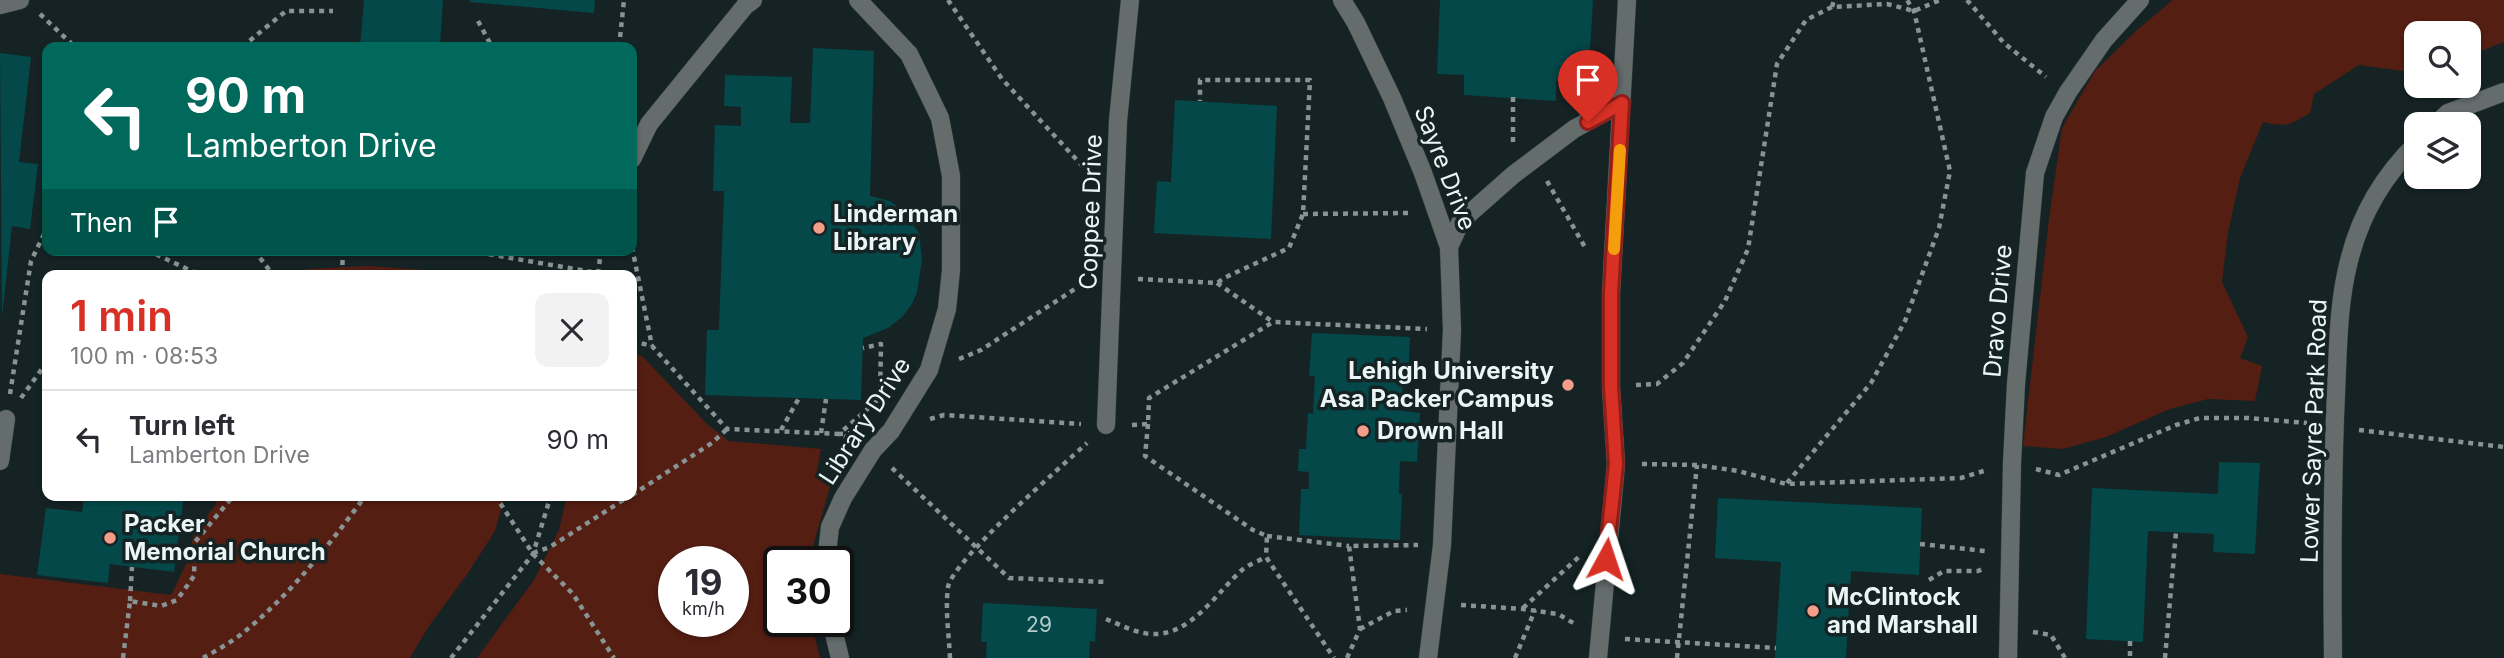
<!DOCTYPE html>
<meta charset="utf-8">
<style>
:root{--surface:#fff;--page:#f2f2f3;--text:#2b2b33;--muted:#7c7c81;--line:#e1e1e2;--accent:#d93025}
body{margin:0;font-family:Inter,sans-serif;background:var(--page);color:var(--text);height:100vh;display:flex;flex-direction:column;font-size:26px;white-space:nowrap}
*{box-sizing:border-box;margin:0}
p{font-size:23px;color:var(--muted)}
.icon{flex:none;width:38px;height:38px;fill:none;stroke:currentColor;stroke-width:2;stroke-linecap:round;stroke-linejoin:round}
.map{position:relative;flex:1;overflow:hidden}
.side{position:absolute;left:42px;top:270px;width:595px;height:231px;display:flex;flex-direction:column;background:var(--surface);border-radius:14px;box-shadow:0 2px 5px #0004}
.side>*{flex:none}
.hud{position:absolute;left:42px;top:42px;width:595px;height:214px;border-radius:14px;box-shadow:0 2px 5px #0004;background:#00695c;color:#fff;overflow:hidden}
.controls{position:absolute;left:2404px;top:21px;display:grid;gap:14px}
.controls a{display:grid;place-items:center;width:77px;height:77px;border-radius:14px;background:var(--surface);box-shadow:0 2px 5px #0004;font-size:35px}
.speed{position:absolute;left:658px;top:546px;display:flex;gap:14px;font-size:35px;font-weight:700;text-align:center}
.speed>*{display:grid;place-content:center;width:91px;height:91px;border-radius:50%;background:var(--surface);box-shadow:0 2px 5px #0004;line-height:1}
.speed small{font-size:18px;font-weight:400}
.speed .limit{border:4px solid #111;border-radius:10px;background:#fff;color:#111}
.pin{position:absolute;display:grid;place-items:center;width:60px;height:60px;color:#fff;margin:-72px -30px;border-radius:50% 50% 50% 0;rotate:-45deg;box-shadow:0 0 7px #0007}
.pin .icon{rotate:45deg}
.me{position:absolute;width:77px;margin:-38px;rotate:5deg;stroke-linejoin:round;filter:drop-shadow(0 0 5px #0008)}
.turn{display:flex;align-items:center;gap:24px;height:147px;padding:0 28px;font-size:32px}
.turn .icon{width:91px;height:91px;stroke-width:2.5}
.turn b{display:block;font-size:49px;line-height:60px}
.then{display:flex;align-items:center;height:66px;padding:0 28px;background:#0003;gap:14px;font-size:26px}
.round{display:grid;place-items:center;flex:none;width:74px;height:74px;border-radius:14px;background:var(--page)}
.summary{display:flex;align-items:center;justify-content:space-between;height:119px;padding:0 28px}
h1{font-size:42px;font-weight:600;line-height:52px;color:var(--accent)}
ul{padding:0;list-style:none}
li{display:flex;align-items:center;gap:21px;height:98px;padding:0 28px;border-top:2px solid var(--line)}
li div{flex:1}
li b{display:block;font-size:26px}
li em{font-style:normal}
.map>svg:first-child{display:block}
.green{fill:#541e12;fill-rule:evenodd}
.building{fill:#044849}
.lines{fill:none;stroke-linecap:round;stroke-linejoin:round}
.lane-casing{stroke:#334041;stroke-width:19}
.street-casing{stroke:#334041;stroke-width:19}
.path{stroke:#889394;stroke-width:4.5;stroke-dasharray:5 5;stroke-linecap:butt}
.lane{stroke:#656c6c;stroke-width:18}
.street{stroke:#656c6c;stroke-width:18}
.route-casing{stroke:#8d1f18;stroke-width:18}
.route{stroke:#d93025;stroke-width:12}
.slow{stroke:#f59e0b;stroke-width:12}
.poi-dot{fill:#f49e89;stroke:#152324;stroke-width:2.5}
.labels{text-anchor:middle;stroke-width:7;stroke-linejoin:round;paint-order:stroke}
.number-label{font-size:21px;fill:#b2caca}
.street-label{font-size:24px;fill:#ecf5f5;stroke:#152324}
.poi-label{font-size:24px;font-weight:bold;fill:#ecf5f5;stroke:#152324;text-anchor:start}
</style>
<div class="map">
<svg width="2504" height="658" viewBox="0 0 2504 658">
<rect width="100%" height="100%" fill="#152324"/>
<g class="green">
<path d="M2173,0H2504V42L2469,56V33H2417V73L2359,65L2314,94L2310,113C2288,126 2287,127 2263,122L2240,178L2228,233L2222,282L2248,337L2240,358L2262,366L2255,401L2208,399L2170,409L2106,437L2063,449L2023,446L2049,219L2062,128L2095,71L2138,29Z"/>
<path d="M368,266L496,275H288L308,269Z"/>
<path d="M632,353L642,356L708,425L729,441L821,449L817,471L831,484L813,546L811,562H779V621H811L820,658H477L534,580L559,530L567,495H632ZM674,562H733V621H674Z"/>
<path d="M217,495H505L495,531L468,573L429,626L410,658H0V574L171,595L186,564L195,531L216,504Z"/>
</g>
<g class="building">
<path d="M364,0H443L440,47H360Z"/>
<path d="M470,0H595L594,13L470,2Z"/>
<path d="M1440,0H1593L1588,84L1556,81V101L1464,95V75L1437,74Z"/>
<path d="M813,48L874,51L870,196L890,201L903,211L919,233L922,260L917,292L912,304L902,317L888,328L863,338L861,400L705,395L707,330H719L724,191H713L715,125L741,126V107L724,106L725,75L792,77L790,123H810Z"/>
<path d="M0,53L31,57L19,162L38,164L30,229L12,226L2,317Z"/>
<path d="M1175,100L1277,106L1271,239L1154,233L1157,181L1171,182Z"/>
<path d="M1312,333L1410,337L1408,381H1403L1401,411L1420,413L1417,462L1400,461L1399,494H1402L1400,540L1299,535L1301,489H1309V472L1298,471L1299,449H1306L1308,413L1313,414L1315,376H1309Z"/>
<path d="M2219,462L2260,463L2255,554L2213,552L2214,534L2148,531L2143,642L2086,639L2092,488L2218,494Z"/>
<path d="M84,495H184L174,572L110,564L108,583L37,575L46,508L82,512Z"/>
<path d="M1718,498L1922,508L1919,575L1851,571L1846,658H1775L1781,562L1715,558Z"/>
<path d="M983,603L1097,609L1095,642L1090,641L1089,658H986L987,642H981Z"/>
</g>
<g class="lines">
<defs>
<path id="lane" d="M0,5L20,0"/>
<g id="street">
<path d="M1342,0L1356,23L1392,98L1423,173L1449,247L1452,330L1442,545L1428,658"/>
<path d="M2436,124L2448,113L2504,92"/>
<path d="M632,159L649,124L745,6L753,0"/>
<path d="M1449,247L1461,221L1513,175L1574,129L1622,103"/>
<path d="M1106,425L1118,121L1130,0"/>
<path d="M0,461L6,419"/>
<path d="M826,562L830,527L843,498L873,450L891,431L929,370L947,309L951,270V176L940,118L909,54L858,0"/>
<path d="M831,621L840,658"/>
<path d="M1598,658L1616,464L1611,387V293L1627,0"/>
<path d="M2008,658L2012,463L2016,384L2035,173L2054,117L2068,92L2104,40L2140,0"/>
<path d="M2333,658C2332,570 2332,481 2336,393C2338,349 2338,303 2349,261C2360,216 2384,175 2417,143"/>
</g>
</defs>
<use href="#lane" class="lane-casing"/>
<use href="#street" class="street-casing"/>
<g class="path">
<path d="M948,0L1002,79L1088,172"/>
<path d="M1967,0L2004,43L2046,77"/>
<path d="M1832,7L1834,0"/>
<path d="M40,14L75,47"/>
<path d="M478,21L492,47"/>
<path d="M242,47L286,11H333"/>
<path d="M619,47L624,0"/>
<path d="M1513,142V97"/>
<path d="M1547,181L1586,249"/>
<path d="M1303,214L1410,213"/>
<path d="M632,247L652,346"/>
<path d="M147,250L200,275"/>
<path d="M254,250L273,275"/>
<path d="M429,250L482,253L598,273"/>
<path d="M598,274L601,250"/>
<path d="M176,275L189,272"/>
<path d="M342,275L343,250"/>
<path d="M1138,279L1217,283L1226,277L1289,248L1303,214L1310,80H1200V101"/>
<path d="M1217,283L1273,322"/>
<path d="M632,341L652,346L727,429L839,434L851,439"/>
<path d="M959,359L981,350L1081,285H1087"/>
<path d="M1636,385L1657,384L1683,363L1725,301L1748,249L1777,64L1806,20L1832,7L1887,4L1914,11L1940,0"/>
<path d="M10,394L31,261L47,228"/>
<path d="M21,398L47,362"/>
<path d="M930,419L944,415L1081,424"/>
<path d="M1148,424L1145,456L1253,530L1267,536L1266,557L1334,658"/>
<path d="M1132,425L1148,424L1149,398L1273,322L1427,329"/>
<path d="M781,430L799,398"/>
<path d="M2359,430L2504,447"/>
<path d="M821,433L826,399"/>
<path d="M853,433L839,434L880,398L881,344L863,348"/>
<path d="M1642,464L1697,465L1738,471L1786,484L1961,478L1987,470"/>
<path d="M892,468L1009,578L1107,582"/>
<path d="M2036,469L2059,475L2176,425L2200,418H2248L2307,423"/>
<path d="M1787,483L1871,383L1905,321L1939,228L1950,171L1914,11L1907,0"/>
<path d="M495,495L533,554L573,594L614,658"/>
<path d="M632,495L712,443L727,429"/>
<path d="M1267,536L1349,546"/>
<path d="M1920,544L1985,551"/>
<path d="M533,553L550,547L631,495"/>
<path d="M1929,580L1944,571H1978L1985,568"/>
<path d="M130,601L132,567"/>
<path d="M1461,605L1523,609L1558,614L1575,624"/>
<path d="M1523,608L1581,555"/>
<path d="M1106,619C1121,625 1135,633 1152,634C1191,636 1217,592 1242,570C1249,564 1259,561 1266,557"/>
<path d="M1360,629L1394,611L1407,610"/>
<path d="M2033,632L2051,635L2065,658"/>
<path d="M1625,639L1776,648"/>
<path d="M2130,641V658"/>
<path d="M123,658L130,601L161,606L177,600L194,576L195,542L234,495"/>
<path d="M203,658C217,650 232,642 244,632C292,593 329,545 366,495"/>
<path d="M451,658L533,554L551,495"/>
<path d="M950,658C949,635 945,610 948,587C953,560 1061,467 1087,443"/>
<path d="M1347,658L1360,629L1349,546L1418,545"/>
<path d="M1515,658L1535,610"/>
<path d="M1677,658L1697,465"/>
<path d="M2165,658L2176,532"/>
</g>
<use href="#lane" class="lane"/>
<use href="#street" class="street"/>
</g>
<g class="lines">
<defs>
<path id="route" d="M1588,122L1622,103L1611,293V387L1616,464L1606,559"/>
</defs>
<use href="#route" class="route-casing"/>
<use href="#route" class="route"/>
<path class="slow" d="M1614,249L1620,150"/>
</g>
<g class="poi-dot">
<circle cx="819" cy="228" r="7"/>
<circle cx="1568" cy="385" r="7"/>
<circle cx="1363" cy="431" r="7"/>
<circle cx="110" cy="538" r="7"/>
<circle cx="1813" cy="611" r="7"/>
</g>
<g class="labels">
<g class="number-label">
<text x="1039" y="632">29</text>
</g>
<g class="street-label">
<text transform="translate(1445 168) rotate(69)" y="8">Sayre Drive</text>
<text transform="translate(1091 212) rotate(-88)" y="8">Coppee Drive</text>
<text transform="translate(1998 311) rotate(-85)" y="8">Dravo Drive</text>
<text transform="translate(865 421) rotate(-57)" y="8">Library Drive</text>
<text transform="translate(2314 431) rotate(-88)" y="8">Lower Sayre Park Road</text>
</g>
<g class="poi-label">
<text x="833" y="222">Linderman<tspan x="833" dy="28">Library</tspan></text>
<text x="1554" y="379" text-anchor="end">Lehigh University<tspan x="1554" dy="28">Asa Packer Campus</tspan></text>
<text x="1377" y="439">Drown Hall</text>
<text x="124" y="532">Packer<tspan x="124" dy="28">Memorial Church</tspan></text>
<text x="1827" y="605">McClintock<tspan x="1827" dy="28">and Marshall</tspan></text>
</g>
</g>
</svg>
<div class="controls">
<a><svg class="icon" aria-label="search" viewBox="0 0 24 24"><circle cx="10" cy="10" r="6"/><path d="M15 15l6 6"/></svg></a>
<a><svg class="icon" aria-label="layers" viewBox="0 0 24 24"><path d="M12 4l9 5-9 5-9-5zM3 14l9 5 9-5"/></svg></a>
</div>
<div class="speed"><div>19<small>km/h</small></div><div class="limit">30</div></div>
<div class="pin" style="left:1588px;top:122px;background:#d93025"><svg class="icon" aria-label="arrive" viewBox="0 0 24 24"><path d="M6 21V4h12l-3 4 3 4H6"/></svg></div>
<svg class="me" style="left:1606px;top:559px" viewBox="-20 -20 40 40"><path d="M0-17L14 15 0 8-14 15z" fill="#d93025" stroke="#fff" stroke-width="4"/></svg>
<div class="hud">
<div class="turn"><svg class="icon" aria-label="left" viewBox="0 0 24 24"><path d="M17 20v-9H6M10 6l-5 5 5 5"/></svg><div><b>90 m</b>Lamberton Drive</div></div>
<div class="then">Then<svg class="icon" aria-label="arrive" viewBox="0 0 24 24"><path d="M6 21V4h12l-3 4 3 4H6"/></svg></div>
</div>
<section class="side">
<div class="summary"><div><h1>1 min</h1><p>100 m · 08:53</p></div><a class="round"><svg class="icon" aria-label="close" viewBox="0 0 24 24"><path d="M6 6l12 12M18 6L6 18"/></svg></a></div>
<ul>
<li><svg class="icon" aria-label="left" viewBox="0 0 24 24"><path d="M17 20v-9H6M10 6l-5 5 5 5"/></svg><div><b>Turn left</b><p>Lamberton Drive</p></div><em>90 m</em></li>
</ul>
</section>
</div>
